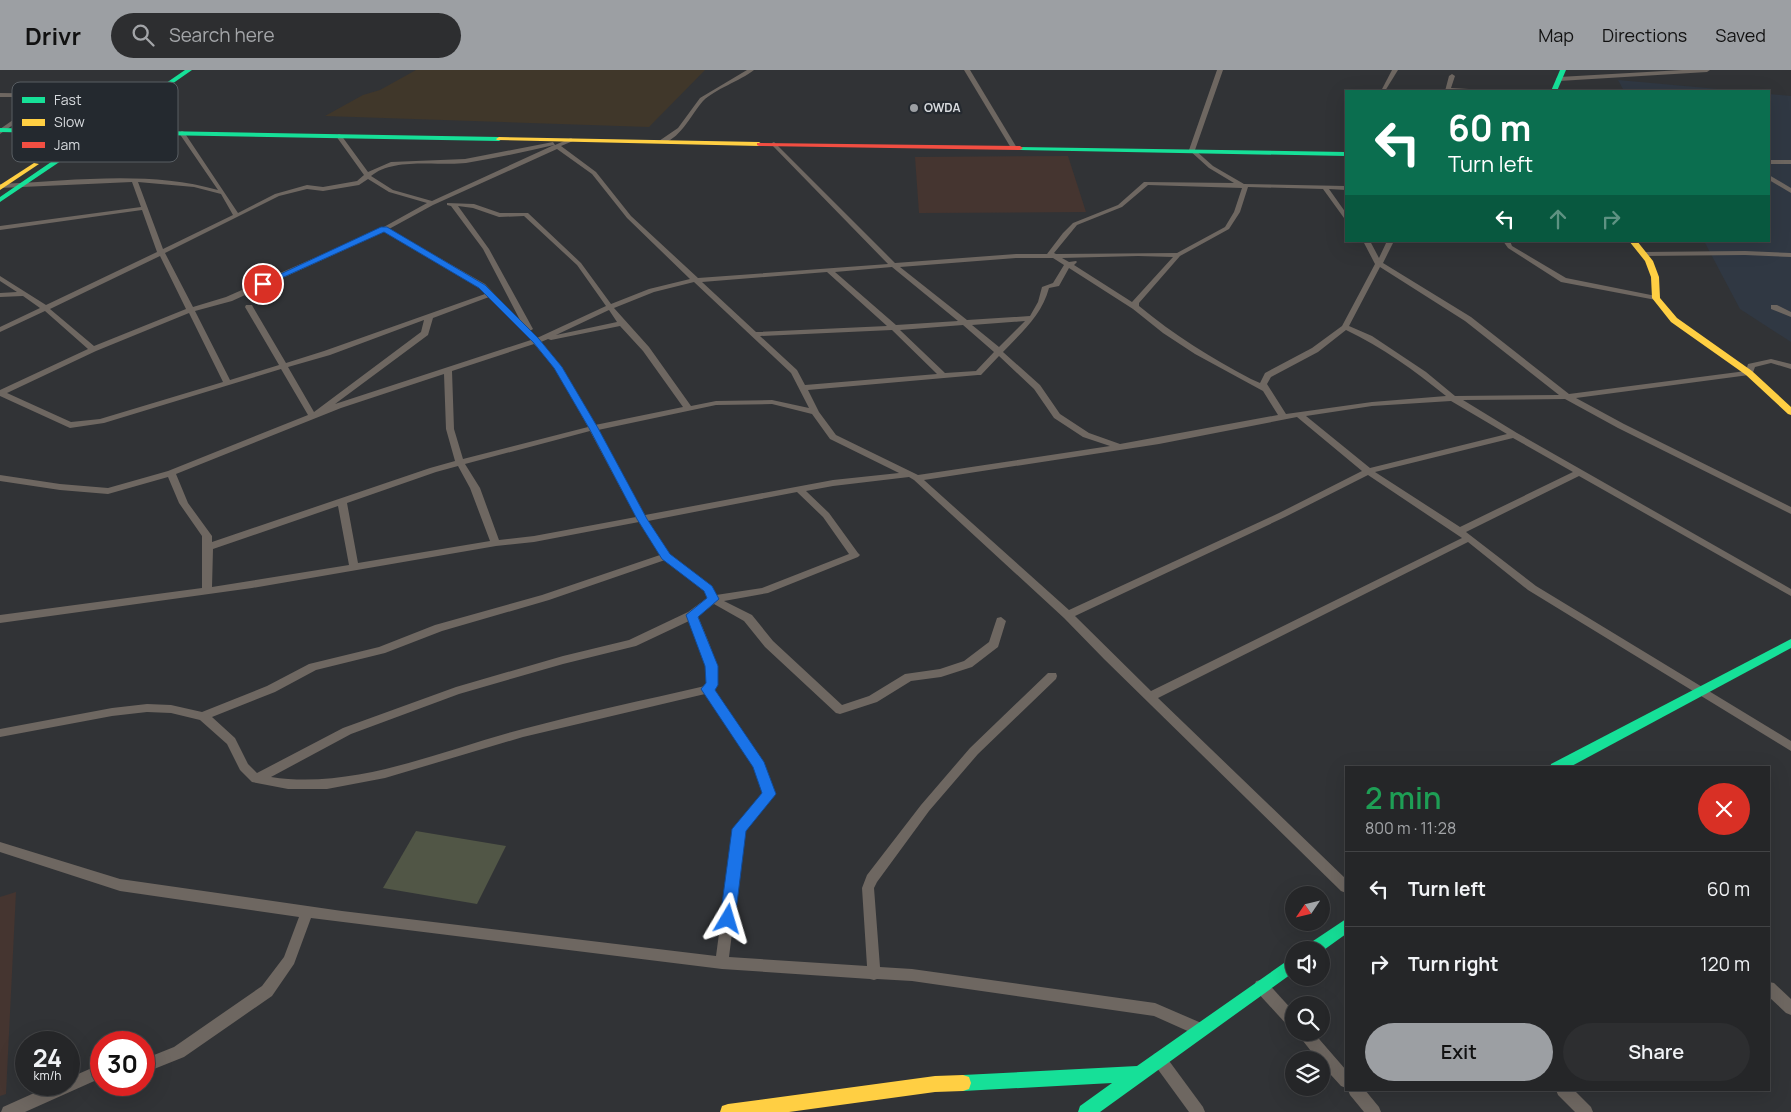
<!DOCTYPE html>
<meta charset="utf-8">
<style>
:root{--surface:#252628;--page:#2d2e30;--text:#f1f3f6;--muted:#a3a5a8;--line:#424345;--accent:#9c9fa3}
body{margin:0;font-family:Manrope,sans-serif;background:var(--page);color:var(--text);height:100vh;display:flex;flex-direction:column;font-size:19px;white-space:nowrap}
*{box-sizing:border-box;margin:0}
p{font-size:16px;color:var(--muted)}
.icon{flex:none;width:28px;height:28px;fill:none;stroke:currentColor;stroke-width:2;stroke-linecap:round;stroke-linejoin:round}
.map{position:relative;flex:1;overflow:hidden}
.side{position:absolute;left:1345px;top:696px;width:425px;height:325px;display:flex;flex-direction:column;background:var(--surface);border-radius:0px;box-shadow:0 5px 20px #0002,0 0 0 1px var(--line)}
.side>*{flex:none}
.top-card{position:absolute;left:1345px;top:20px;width:425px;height:152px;border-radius:0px;box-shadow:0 5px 20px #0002,0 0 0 1px var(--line);background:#0b6e4f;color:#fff;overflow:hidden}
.needle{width:32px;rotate:235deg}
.tools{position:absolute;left:1285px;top:816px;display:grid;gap:10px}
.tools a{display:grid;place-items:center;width:45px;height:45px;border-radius:50%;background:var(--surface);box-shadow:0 5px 20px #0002,0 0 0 1px var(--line);font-size:25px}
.speed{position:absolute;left:15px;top:961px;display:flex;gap:10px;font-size:25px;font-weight:700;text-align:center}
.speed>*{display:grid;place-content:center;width:65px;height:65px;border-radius:50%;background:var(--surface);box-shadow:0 5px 20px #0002,0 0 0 1px var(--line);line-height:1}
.speed small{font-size:12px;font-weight:400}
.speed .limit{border:8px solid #d22;background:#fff;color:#111}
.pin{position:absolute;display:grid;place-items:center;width:42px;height:42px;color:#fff;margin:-21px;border:2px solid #fff;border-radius:50%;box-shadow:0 1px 5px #0007}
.me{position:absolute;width:55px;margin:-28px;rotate:7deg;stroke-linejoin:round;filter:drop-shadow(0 0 4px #0008)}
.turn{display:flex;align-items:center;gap:18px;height:105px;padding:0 20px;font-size:22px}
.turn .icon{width:65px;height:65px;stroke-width:2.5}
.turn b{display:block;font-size:35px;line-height:42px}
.lanes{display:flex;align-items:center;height:48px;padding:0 20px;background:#0003;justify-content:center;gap:25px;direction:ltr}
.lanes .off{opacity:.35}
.round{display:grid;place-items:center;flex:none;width:52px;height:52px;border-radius:26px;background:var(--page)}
.headline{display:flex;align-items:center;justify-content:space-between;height:85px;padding:0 20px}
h1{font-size:30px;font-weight:600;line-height:38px;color:#1e9e55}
.action{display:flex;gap:10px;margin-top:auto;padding:10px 20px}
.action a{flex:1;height:58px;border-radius:30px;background:var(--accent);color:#111;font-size:20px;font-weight:600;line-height:58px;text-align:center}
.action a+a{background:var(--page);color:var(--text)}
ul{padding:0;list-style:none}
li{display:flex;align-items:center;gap:15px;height:75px;padding:0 20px;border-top:1px solid var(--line)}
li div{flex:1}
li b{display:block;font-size:19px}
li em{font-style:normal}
header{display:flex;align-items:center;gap:30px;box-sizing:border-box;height:70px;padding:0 25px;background:var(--accent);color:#111}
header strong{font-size:24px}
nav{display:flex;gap:28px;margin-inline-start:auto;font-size:18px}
.search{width:350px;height:45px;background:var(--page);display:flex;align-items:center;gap:12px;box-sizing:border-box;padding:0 18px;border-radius:28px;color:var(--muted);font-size:19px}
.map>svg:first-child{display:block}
.commercial{fill:#453530}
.built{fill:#303843}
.education{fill:#40372a}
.green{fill:#515646}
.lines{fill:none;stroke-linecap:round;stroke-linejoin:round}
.street{fill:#6e6761;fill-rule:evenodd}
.fast{fill:#16e098;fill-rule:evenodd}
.slow{fill:#ffcf43;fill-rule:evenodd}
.jam{fill:#f24e42;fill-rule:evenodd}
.route{fill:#1a73e8;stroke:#114b97}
.poi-dot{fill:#9c9fa3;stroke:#24292f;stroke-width:2}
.labels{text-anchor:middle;stroke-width:4.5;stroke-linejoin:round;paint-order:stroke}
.far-poi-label{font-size:12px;font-weight:bold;fill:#d6d9dd;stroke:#24292f;text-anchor:start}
.key{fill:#24292f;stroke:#595e63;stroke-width:1}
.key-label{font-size:14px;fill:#d6d9dd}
</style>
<header>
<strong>Drivr</strong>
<div class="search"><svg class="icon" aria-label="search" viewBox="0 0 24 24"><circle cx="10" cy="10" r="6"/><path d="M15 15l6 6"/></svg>Search here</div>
<nav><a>Map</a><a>Directions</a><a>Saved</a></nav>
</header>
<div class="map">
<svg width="1791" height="1042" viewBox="0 0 1791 1042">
<rect width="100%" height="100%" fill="#313336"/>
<g class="commercial">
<path d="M1068,86L1086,142L919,143L915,87Z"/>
<path d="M16,822L6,1024L0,1026V827Z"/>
</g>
<g class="built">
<path d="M1618,10L1740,21H1624Z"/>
<path d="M1769,24L1791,26V272L1740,239L1704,171H1769Z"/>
</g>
<path class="education" d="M416,0H705L649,57L325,46L363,25L380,20Z"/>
<path class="green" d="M416,761L506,776L477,834L383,818Z"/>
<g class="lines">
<g class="street">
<path d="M747,0H754C740,11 715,19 703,31C692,43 678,74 659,73V71L678,58L700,28Z"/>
<path d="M964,0H970L1017,78L1016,79L1011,78Z"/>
<path d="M1217,0H1223L1195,80L1213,96L1244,114L1346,116V120L1329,119L1346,143V149L1344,148L1323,119L1248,117L1240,142L1229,159L1180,186L1139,233V236C1174,265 1211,288 1251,309L1260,313L1265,303L1312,278L1342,256L1375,194L1363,171H1370L1379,188L1387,171H1394L1383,193L1471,247L1569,324L1746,301L1748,294L1771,289L1791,294V299L1771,293L1755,297L1752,305H1749L1576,328L1624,354L1791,437V444L1618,358L1565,329L1463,330L1517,363L1791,519V526L1579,406L1466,462L1536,516L1791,671V681L1528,520L1468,472L1158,628L1346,809V823L1341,821L1104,589L1064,548L914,410L909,407L833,416L806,421L829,443L858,483L860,485L858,487L768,523L724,531L752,545L773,571L842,635L869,626L905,604L940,599L964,591L989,572L997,548L1001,547L1006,551L998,577L972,597L941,607L911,611L877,632L840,644L836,643L765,577L744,551L714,534L698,546C704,563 726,604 714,620L763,692L776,724L745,761L729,887L867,896L862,818L867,805L921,735L970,678L1048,603H1056L1057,606L1056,609L978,684L929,741L877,812L874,818L880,897L912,899L1155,933L1206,955L1208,960L1206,965L1201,967L1154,946L912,911L877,909L874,910L870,909L722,899L311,848L294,894L272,926L184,987L144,1003V989L174,977L262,916L284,887L299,847L120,821L0,782V772L120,809L342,841L716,886L733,759L764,723L754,697L705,624L523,667L385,708L327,719H288L252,712L240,700L227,674L200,650L171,643L147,642L112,646L0,667V659L112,638L147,634L171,635L202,642L267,616L309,594L379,577L435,555L542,525L660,485L639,452L534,472L496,476L252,518L0,553V545L202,518V466L179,433L168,407L108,424L60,420L0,411V405L60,414L108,418L168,401L308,345L281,299L104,353L70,358L0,326V320L88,279L45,241L0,262V257L40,238L23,226L0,227V223L17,222L0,211V206L46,235L157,182L142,140L0,160V156L141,137L132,112L0,118V114C72,111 147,100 218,120L179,63L182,61L184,62L238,143L275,124L307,115L323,117L357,111L364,105L336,66L339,64L341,65L368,102L391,92L465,89L553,72L555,75L571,68L574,70L573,71L561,76L596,102L631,146L698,208L888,194L772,75V73L774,72L895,193L1016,184H1047L1063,163L1073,153L1118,135L1144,112L1234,113L1209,98L1189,80ZM554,75L432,131L393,120L371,106C393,87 439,96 466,93C496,88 525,82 554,75ZM557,79L592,104L627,148L690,209L649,219L611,234L581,193L528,143H500L474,134L447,133V135L451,136L483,179L521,252L485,214L389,159L433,135ZM368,109L389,122L427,133L382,158L226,227L193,237L165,183L279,126L307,119L323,121L359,115ZM138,112L194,117L221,124L233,145L163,179ZM1148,115L1242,118L1234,142L1225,157L1177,183L1056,184L1054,183L1077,155L1122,137ZM458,136L473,138L499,147L524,146L577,195L606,236L537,268L530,261L533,259L489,179ZM384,162L479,218L485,224L324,281L286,293L253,237L252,235H246L245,237L279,295L230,310L195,241L232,231ZM160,186L186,239L94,276L50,239ZM1138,186L1173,187L1132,232L1074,195L1077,192L1076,191L1069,192L1062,188ZM1016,188H1053L1064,195L1053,213L1042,217L1038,232L1030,246L967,250L900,197ZM892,197L958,251L896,255L835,202ZM1380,197L1465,251L1559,325L1455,326L1426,302L1372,266L1349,256ZM1069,198L1133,239L1163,263L1195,284L1263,321L1278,345L1120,374L1089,363L1060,344L1040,315L1003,282C1022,262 1042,245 1049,218L1059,216ZM827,202L887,256L756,262L702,212ZM694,212L791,303L809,338L772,330L716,331L691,336L649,277L614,238L654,222ZM489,227L531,270L335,334L428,265L433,248ZM609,240L617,252L556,265ZM189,243L223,312L100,349L71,352L7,323L96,281ZM424,250L421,262L314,342L288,297L330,285ZM1025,251L999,277L972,255ZM963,255L994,282L976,301L945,303L900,260ZM620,256L643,281L683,337L595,355L562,297L541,272L548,269L551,270ZM892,260L937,304L805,315L797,300L760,266ZM1346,260C1382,277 1415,301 1446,326L1372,332L1286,344L1267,314L1271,307L1318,282ZM534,274L555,298L588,357L463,389L454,359L452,301ZM999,286L1034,319L1054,348L1083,367L1110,376L918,405L836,365L819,342L808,320L978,305H981ZM444,304L446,359L455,391L430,398L212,472V466L188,433L176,404L341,338ZM1451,331L1507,364L1370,398L1306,346L1372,336ZM772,334L812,344L830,369L899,403L833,410L645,445L598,360L716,335ZM1297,347L1362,401L1279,443L1069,540L924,410L1159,374ZM590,361L636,447L534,466L499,470L480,418L465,394ZM1513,368L1573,402L1460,457L1375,402ZM458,396L470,418L490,471L358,493L347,433L436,402ZM1368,405L1462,468L1151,621L1075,546L1285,447ZM797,422L823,447L849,484L762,518L716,525L712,517L669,484L648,451ZM338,436L349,495L212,517L213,479ZM665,490L704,521L707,528L688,542L629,570L563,586L456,617L343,658L257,703L248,694L235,668L212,647L275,622L316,600L385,583L442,561L549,530ZM689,551L707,596V614L705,616C644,630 583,643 523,659C443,680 355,720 271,707L351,664L459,624L563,594L636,576Z"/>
<path d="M1392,0H1398L1385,21H1381Z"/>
<path d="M1682,0H1710L1707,2L1559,11L1556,9L1559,7Z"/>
<path d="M1452,4L1455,6L1451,18L1469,19L1471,21H1445L1449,6Z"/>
<path d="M0,23L136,25L139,27L136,29L53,27L0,64V59L46,27H0Z"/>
<rect x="1769" y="90" width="22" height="4"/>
<path d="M1769,105L1791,118V123L1769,110Z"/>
<path d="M1503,171H1510L1512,176L1566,208L1656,226L1660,228L1656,230L1561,212L1508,178Z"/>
<path d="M1745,181L1791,183V187L1745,185L1643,186L1640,184L1643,182Z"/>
<path d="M1771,235H1777L1791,242V247L1771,239Z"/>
<path d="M1261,910L1266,911L1294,942V959L1289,957L1256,921L1254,916L1256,911Z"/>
<path d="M1769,912L1774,913L1791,929V945L1786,943L1769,927Z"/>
<path d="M1296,962H1313L1346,1000V1018L1341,1016L1321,994V990H1318Z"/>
<path d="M1159,982L1164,984L1203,1037L1205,1042H1189L1154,994L1152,989L1154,984Z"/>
<path d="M101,994V1008L25,1042H1L3,1037L52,1015H69V1008Z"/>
<path d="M1348,1020H1365L1379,1037L1381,1042H1364L1350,1025Z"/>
<path d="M1556,1020H1574L1591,1037L1593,1042H1575L1558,1025Z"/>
</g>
<g class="fast">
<path d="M185,0H192L106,60L499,67L502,69L499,71L101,64L0,132V127L92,64L0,62V58L98,60Z"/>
<path d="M1560,0H1566L1557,21H1551Z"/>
<path d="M1018,77L1346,82V86L1020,80L1017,78Z"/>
<path d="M1791,569V578L1568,698H1550L1551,694Z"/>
<path d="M1346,849V864L1321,882V880H1304L1307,875Z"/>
<path d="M1294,886V902L1100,1042H1078L1080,1036L1112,1013L963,1021L957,1019L955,1013L957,1007L963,1005L1137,996Z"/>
</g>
<g class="slow">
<path d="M499,67L759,72L762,74L759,76L497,70L496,69Z"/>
<path d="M34,93L39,94L0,120V115Z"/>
<path d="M1629,171H1637L1653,191L1659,207L1660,228L1677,248L1752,301L1791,337V345L1788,344L1746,305L1671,252L1652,228L1651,207L1645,191Z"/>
<path d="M963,1005L969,1007L971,1013L969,1019L963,1021L935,1022L789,1042H720L722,1036L728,1034L935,1006Z"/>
</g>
<path class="jam" d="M757,73L1020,76L1023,78L1020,80L759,76L757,75Z"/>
</g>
<path class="route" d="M381,157H387L485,215L539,269L562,297L598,358L647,449L670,484L712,516L719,529L698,547L718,596V615L715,620L764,692L776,724L746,761L735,849L733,854L728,855L722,854L720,849L732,759L762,723L753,697L701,619L706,613L705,596L686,545L707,528L704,521L662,489L637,449L589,358L554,298L533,272L479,218L384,162L266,215L259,214Z"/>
<circle class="poi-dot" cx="914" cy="38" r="5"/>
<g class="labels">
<g class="far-poi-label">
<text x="924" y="42">OWDA</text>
</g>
</g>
<rect x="12" y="12" width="166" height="80" rx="8" class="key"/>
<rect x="22" y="27" width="23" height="6" fill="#16e098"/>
<rect x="22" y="49" width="23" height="7" fill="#ffcf43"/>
<rect x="22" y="72" width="23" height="6" fill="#f24e42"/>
<g class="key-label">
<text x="54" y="35">Fast</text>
<text x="54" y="57">Slow</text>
<text x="54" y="80">Jam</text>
</g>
</svg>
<div class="tools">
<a><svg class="needle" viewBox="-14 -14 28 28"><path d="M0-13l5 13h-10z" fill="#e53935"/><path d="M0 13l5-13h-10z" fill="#a3a5a8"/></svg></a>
<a><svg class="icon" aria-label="sound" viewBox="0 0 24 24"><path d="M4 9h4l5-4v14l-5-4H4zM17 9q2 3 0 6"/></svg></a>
<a><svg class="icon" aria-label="search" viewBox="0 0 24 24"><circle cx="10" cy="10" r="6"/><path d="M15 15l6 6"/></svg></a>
<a><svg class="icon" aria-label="layers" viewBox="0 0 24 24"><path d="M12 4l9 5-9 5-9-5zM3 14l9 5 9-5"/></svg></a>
</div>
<div class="speed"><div>24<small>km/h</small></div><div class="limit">30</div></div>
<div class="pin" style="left:263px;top:214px;background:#d93025"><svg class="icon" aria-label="arrive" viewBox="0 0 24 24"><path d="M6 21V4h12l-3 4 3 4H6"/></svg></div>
<svg class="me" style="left:728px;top:849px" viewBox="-20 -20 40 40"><path d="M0-17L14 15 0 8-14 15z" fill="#1a73e8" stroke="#fff" stroke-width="4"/></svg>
<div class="top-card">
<div class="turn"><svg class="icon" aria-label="left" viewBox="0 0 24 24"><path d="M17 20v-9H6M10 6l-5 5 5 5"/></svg><div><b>60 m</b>Turn left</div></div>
<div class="lanes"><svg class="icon" aria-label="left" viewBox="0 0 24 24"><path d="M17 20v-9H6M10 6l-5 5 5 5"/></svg><svg class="icon off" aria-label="ahead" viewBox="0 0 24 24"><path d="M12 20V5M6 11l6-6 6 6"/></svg><svg class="icon off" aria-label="right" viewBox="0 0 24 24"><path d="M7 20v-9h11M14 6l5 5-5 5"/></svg></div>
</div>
<section class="side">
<div class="headline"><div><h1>2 min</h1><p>800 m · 11:28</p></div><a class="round" style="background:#d93025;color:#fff"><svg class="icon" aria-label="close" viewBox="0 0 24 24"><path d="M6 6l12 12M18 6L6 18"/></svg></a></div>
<ul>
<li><svg class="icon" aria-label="left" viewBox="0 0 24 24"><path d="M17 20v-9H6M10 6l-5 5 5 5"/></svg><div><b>Turn left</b></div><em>60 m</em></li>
<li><svg class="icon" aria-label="right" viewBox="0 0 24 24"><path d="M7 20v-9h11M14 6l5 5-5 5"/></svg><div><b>Turn right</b></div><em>120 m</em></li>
</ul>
<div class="action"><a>Exit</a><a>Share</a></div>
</section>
</div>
